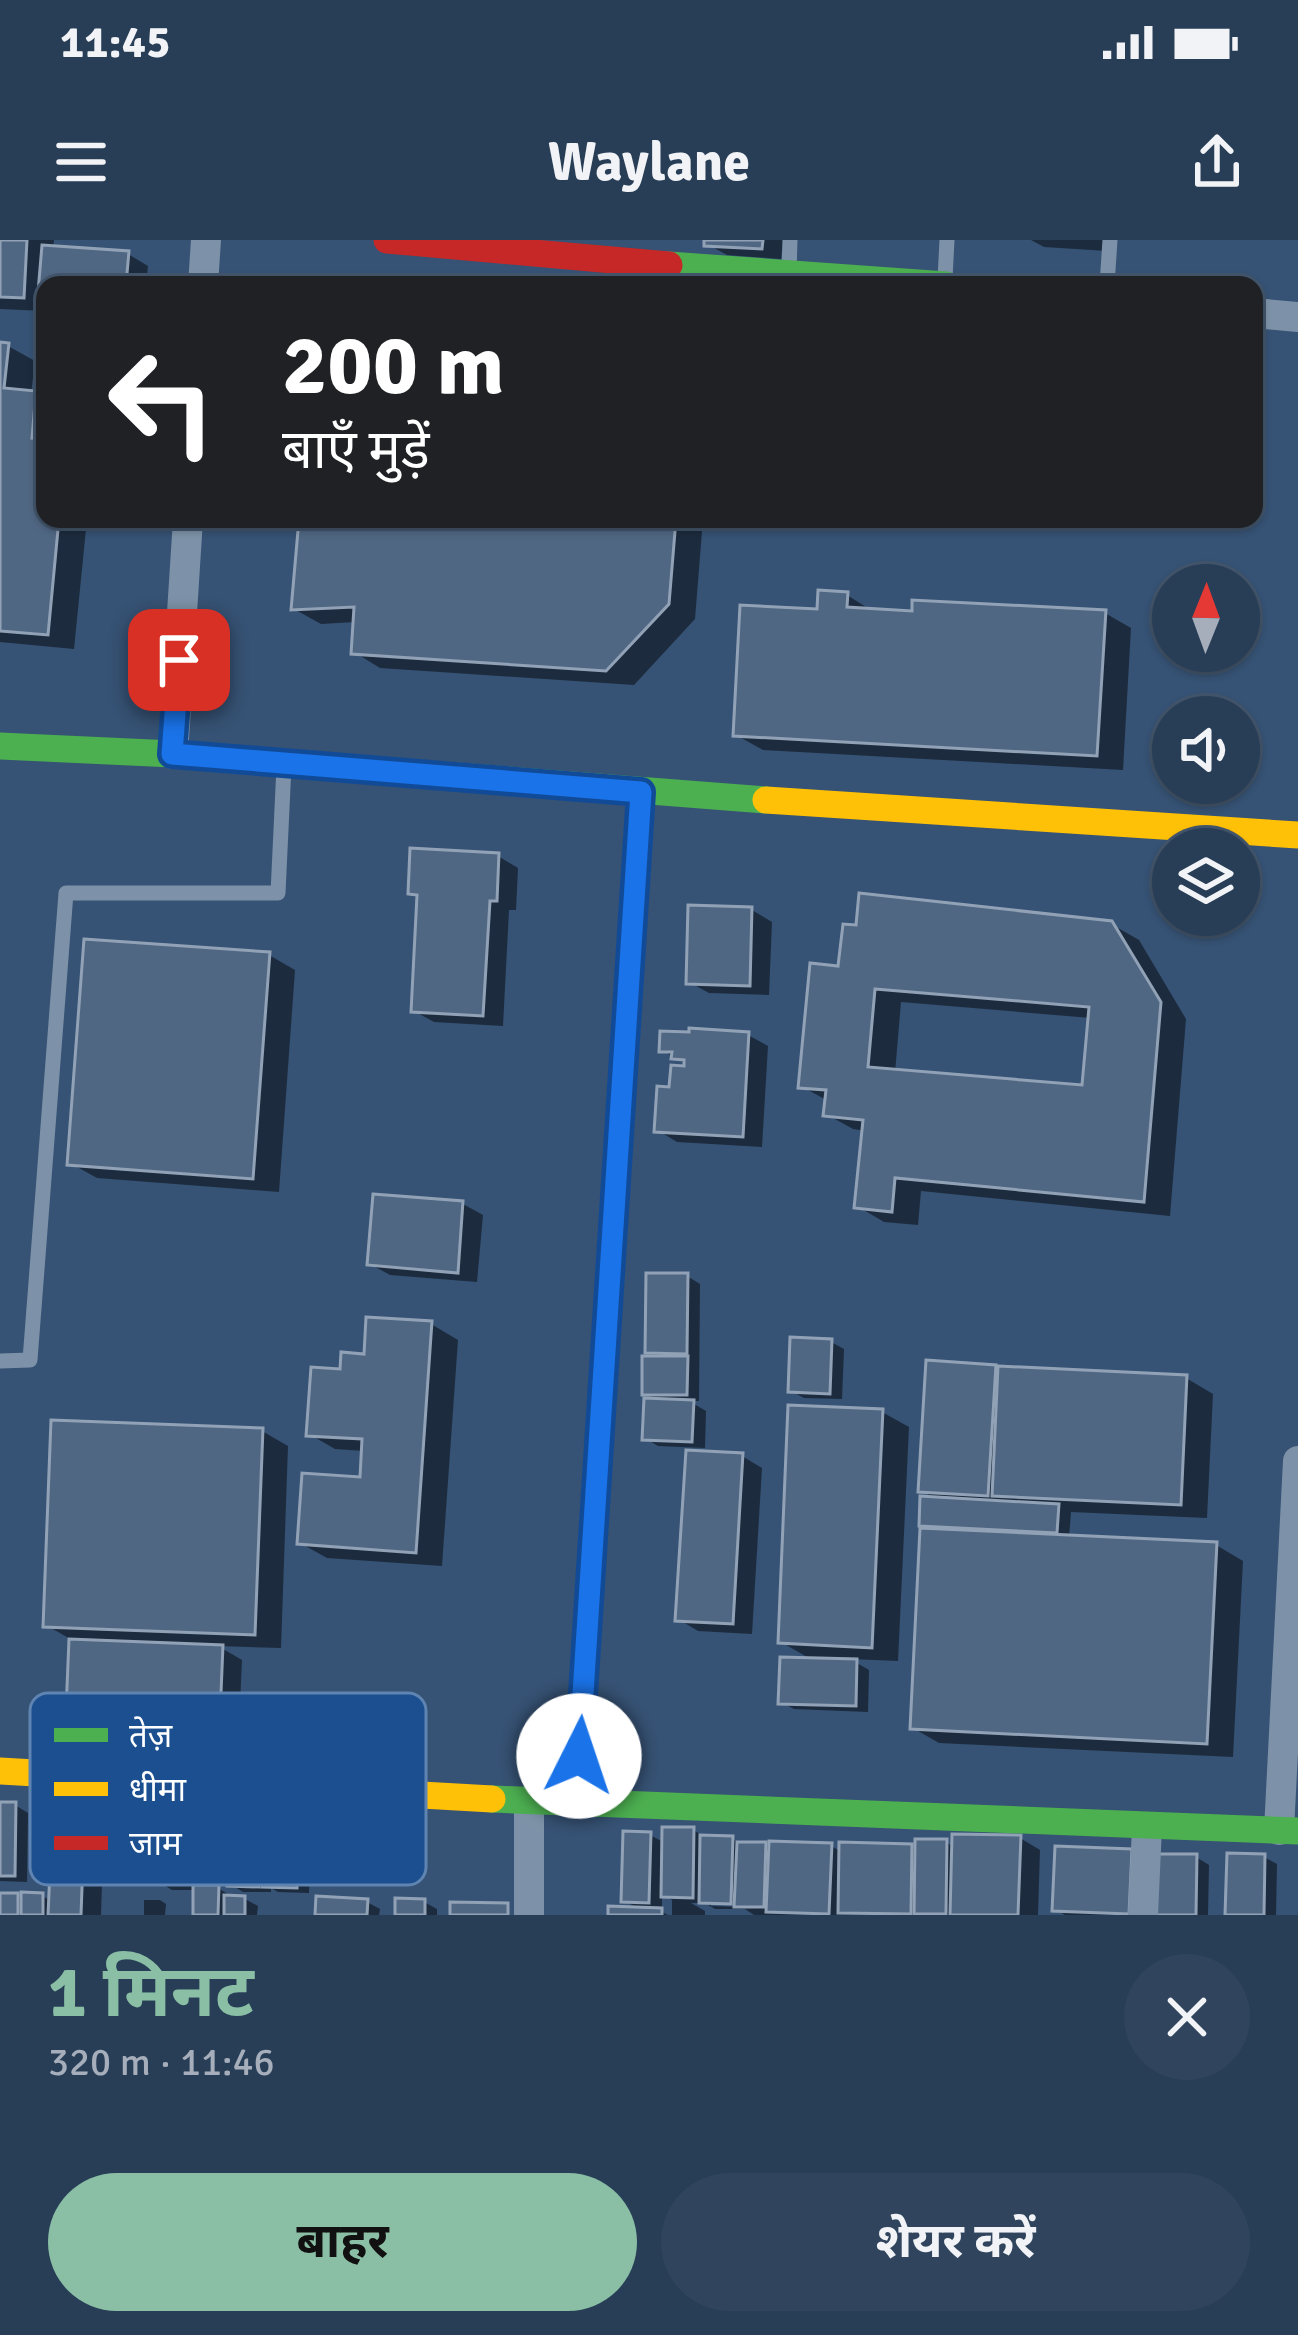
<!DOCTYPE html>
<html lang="hi">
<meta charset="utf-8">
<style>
:root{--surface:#283e57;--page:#30455d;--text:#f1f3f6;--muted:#a5aeba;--line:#44576d;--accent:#8abfa5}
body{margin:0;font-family:Signika,"Noto Sans Devanagari",sans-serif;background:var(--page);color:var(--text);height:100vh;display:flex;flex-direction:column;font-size:45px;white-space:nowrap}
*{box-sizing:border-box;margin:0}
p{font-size:39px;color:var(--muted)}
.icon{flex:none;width:66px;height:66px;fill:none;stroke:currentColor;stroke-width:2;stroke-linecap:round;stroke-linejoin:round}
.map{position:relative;height:1675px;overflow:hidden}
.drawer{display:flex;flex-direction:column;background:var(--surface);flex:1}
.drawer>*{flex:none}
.top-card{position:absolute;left:36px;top:36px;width:1227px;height:252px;border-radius:24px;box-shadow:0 3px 9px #0004,0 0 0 3px var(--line);background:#202124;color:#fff;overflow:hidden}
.needle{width:78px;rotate:1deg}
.tools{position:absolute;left:1152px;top:324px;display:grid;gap:24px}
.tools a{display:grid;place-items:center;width:108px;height:108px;border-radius:50%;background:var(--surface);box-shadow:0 3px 9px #0004,0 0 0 3px var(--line);font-size:60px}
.pin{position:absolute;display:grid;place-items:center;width:102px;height:102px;color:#fff;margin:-51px;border-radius:24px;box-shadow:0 6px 18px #0006}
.me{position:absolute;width:132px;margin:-66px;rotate:4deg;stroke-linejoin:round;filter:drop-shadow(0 0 9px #0008)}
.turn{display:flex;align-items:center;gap:42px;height:252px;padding:0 48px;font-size:54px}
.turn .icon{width:156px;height:156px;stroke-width:2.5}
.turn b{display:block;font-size:84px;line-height:102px}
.round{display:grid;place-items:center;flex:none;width:126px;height:126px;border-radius:63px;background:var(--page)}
.head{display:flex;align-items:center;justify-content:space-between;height:204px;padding:0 48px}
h1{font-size:72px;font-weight:700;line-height:90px;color:var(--accent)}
.cta{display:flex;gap:24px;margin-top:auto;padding:24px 48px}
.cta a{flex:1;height:138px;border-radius:72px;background:var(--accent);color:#111;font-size:48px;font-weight:700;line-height:138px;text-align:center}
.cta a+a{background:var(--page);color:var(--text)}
.status{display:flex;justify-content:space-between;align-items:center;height:84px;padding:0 60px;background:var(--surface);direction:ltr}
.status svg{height:33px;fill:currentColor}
header{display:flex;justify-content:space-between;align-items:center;height:156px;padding:0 48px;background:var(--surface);font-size:54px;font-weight:700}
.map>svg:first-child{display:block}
.shadow{fill:#0007;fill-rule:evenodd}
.building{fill:#506783;stroke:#92a2b6;stroke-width:3;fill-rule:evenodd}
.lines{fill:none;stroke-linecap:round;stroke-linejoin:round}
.lane{stroke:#7d92a8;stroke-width:15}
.street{stroke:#7d92a8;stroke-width:30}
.fast{stroke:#4caf50;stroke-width:27}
.slow{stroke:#ffc107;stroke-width:27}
.jam{stroke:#c62828;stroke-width:27}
.route-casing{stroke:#114b97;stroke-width:30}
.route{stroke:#1a73e8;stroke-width:21}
.key{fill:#1b4f8f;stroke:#5f84b1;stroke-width:3}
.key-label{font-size:33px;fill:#fff}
</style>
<div class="status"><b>11:45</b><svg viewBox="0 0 49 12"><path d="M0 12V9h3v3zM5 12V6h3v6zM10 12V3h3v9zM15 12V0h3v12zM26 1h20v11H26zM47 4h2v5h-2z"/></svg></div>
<header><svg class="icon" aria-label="menu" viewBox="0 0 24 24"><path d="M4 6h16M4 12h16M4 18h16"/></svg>Waylane<svg class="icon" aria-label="share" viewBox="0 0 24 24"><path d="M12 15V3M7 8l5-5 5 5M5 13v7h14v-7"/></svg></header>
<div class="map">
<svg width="1298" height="1675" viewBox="0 0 1298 1675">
<rect width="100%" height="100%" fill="#365274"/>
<g class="shadow">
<path d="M0,0H54L53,9L128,14L148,26L146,45H45V71L0,69Z"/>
<path d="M707,0H783L781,19L727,15L707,4Z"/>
<path d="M1031,0H1108L1107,11L1044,7Z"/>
<path d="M0,105L8,106L35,121L31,154L45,160V279H87L74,409L0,402Z"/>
<path d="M302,279H703L695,379L634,445L380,428L354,412L356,382L321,384L294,369Z"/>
<path d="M847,355L874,372L1105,373L1131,388L1123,530L763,510L736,495L819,372Z"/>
<path d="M498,616L518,628L516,670H509L503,786L434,782L414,771L420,657L411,652Z"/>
<path d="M752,670L772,682L769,755L709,753L689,742Z"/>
<path d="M1111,684L1139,700L1186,779L1170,976L921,951L918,985L884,982L857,966L865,891L853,889L826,874L828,861L801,846L841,729ZM901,762L1091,778L1085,848L895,833Z"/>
<path d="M269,715L295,730L279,952L97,938L70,923Z"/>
<path d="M748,795L768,806L762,907L677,902L657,890L672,850L696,830L662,810Z"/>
<path d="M463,964L483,975L477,1042L390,1035L370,1024Z"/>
<path d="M687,1036L700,1044L699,1161H689L706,1171L705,1208L658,1206L645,1198L660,1162L645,1153L661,1119L648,1111Z"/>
<path d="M431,1084L458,1100L442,1326L327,1318L300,1303L362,1240L364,1211L335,1209L309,1194L366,1117Z"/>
<path d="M831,1102L844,1109L842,1159L804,1158L791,1151Z"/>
<path d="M995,1128L1186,1138L1213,1154L1207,1278L1071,1272L1069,1298L1216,1305L1243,1321L1233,1517L939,1503L913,1488L935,1291L922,1284L937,1260L921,1250Z"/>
<path d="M882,1172L909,1187L898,1421L850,1419L869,1430L868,1472L794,1469L781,1462L814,1421L781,1402Z"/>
<path d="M262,1191L288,1206L281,1408L218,1406L242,1420L239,1487L175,1484V1494L147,1493L128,1482L89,1481L69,1469L72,1400L46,1385Z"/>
<path d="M742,1216L762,1228L752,1394L698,1391L678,1379Z"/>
<path d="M187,1562L200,1569V1648H218L231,1656L245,1659L258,1666L257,1675H196V1650H172L159,1642Z"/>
<path d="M0,1565H15L28,1573L27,1642L0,1641Z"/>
<path d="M84,1569L104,1581L101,1675H0V1656H17L24,1660L42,1656L52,1661Z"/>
<path d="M259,1581L267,1586L298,1581L311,1589L309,1653L278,1652L271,1648V1652H243L230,1644Z"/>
<path d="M693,1590L707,1598L732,1599L742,1605H765L772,1609L831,1606L842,1612L912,1607L918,1610L946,1602L955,1608L1020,1598L1040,1610L1038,1675H754L745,1669H715L705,1663H691L705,1671V1675H672V1660L662,1654V1672L668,1675H611L642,1670L624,1661L650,1595L665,1603ZM711,1660L746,1661V1667L711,1666Z"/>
<path d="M1196,1617L1209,1625L1208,1675H1158Z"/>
<path d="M1264,1617L1277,1624L1276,1675H1228Z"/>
<path d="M144,1660H160L166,1664L165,1675H144Z"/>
<path d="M367,1662L380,1669L379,1675H318Z"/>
<path d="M424,1662L437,1669V1675H398Z"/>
<path d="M1055,1669L1149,1675H1065Z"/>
</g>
<g class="building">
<path d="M0,0H27L24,58L0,57Z"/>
<path d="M704,0H763L762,9L704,6Z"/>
<path d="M42,5L129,11L126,45H45V64H37Z"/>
<path d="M0,102L9,103L4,148L36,151L32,198L45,199V279H59L48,395L0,391Z"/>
<path d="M299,279H676L669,364L606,431L351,414L354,367L291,370Z"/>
<path d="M818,350L848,352L847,367L912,371V360L1106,370L1097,516L733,496L740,365L817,369Z"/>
<path d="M410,608L499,613L497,661H490L483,776L411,772L417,655L408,654Z"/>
<path d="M859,653L1112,681L1161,762L1144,962L895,938L892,972L854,968L863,880L823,876L826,850L798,848L810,723L838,726L843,684L856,685ZM875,749L1089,767L1082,845L868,827Z"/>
<path d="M688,665L752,667L750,746L686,744Z"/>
<path d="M84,699L270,712L253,939L67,925Z"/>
<path d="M689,788L749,792L743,897L654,892L657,846L669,847L671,825L684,826V820L671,819L672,812H659L660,791L689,792Z"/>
<path d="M373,954L463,961L458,1033L367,1025Z"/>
<path d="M646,1033H688L687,1114L645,1113Z"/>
<path d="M366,1077L432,1081L416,1313L297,1304L302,1233L360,1237L362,1199L306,1196L311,1127L340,1129L341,1112L364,1114Z"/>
<path d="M790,1097L832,1099L830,1154L788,1152Z"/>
<path d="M642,1116H688L687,1155H642Z"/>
<path d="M926,1120L996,1125L988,1256L918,1252Z"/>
<path d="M998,1126L1187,1135L1181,1265L992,1256Z"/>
<path d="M644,1158L694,1160L692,1202L642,1200Z"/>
<path d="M788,1165L883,1169L872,1408L778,1403Z"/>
<path d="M51,1180L263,1188L255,1395L43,1387Z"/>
<path d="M686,1210L743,1213L733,1384L675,1381Z"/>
<path d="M920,1256L1059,1264L1057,1293L919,1286Z"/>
<path d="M920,1288L1217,1302L1207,1504L910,1489Z"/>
<path d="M69,1399L223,1405L220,1477L156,1474V1485L124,1484V1473L66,1471Z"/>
<path d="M780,1417L857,1419L856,1466L778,1464Z"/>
<path d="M0,1562H16L15,1636H0Z"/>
<path d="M53,1564L85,1566L81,1675H48Z"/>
<path d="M228,1577L260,1578L259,1647L227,1646Z"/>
<path d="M264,1578H299L297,1648L262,1647Z"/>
<path d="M662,1587H694L693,1658L661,1657Z"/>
<path d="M623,1591L651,1592L649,1663L621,1662Z"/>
<path d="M952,1594L1021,1595L1018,1675H950Z"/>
<path d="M700,1595L733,1596L731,1664L699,1663Z"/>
<path d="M915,1599H947L946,1674H914Z"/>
<path d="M769,1601L832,1603L829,1674L766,1672Z"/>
<path d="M737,1602H766L764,1667H734Z"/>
<path d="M839,1602L912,1604L911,1674L838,1673Z"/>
<path d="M1055,1606L1132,1609L1129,1674L1052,1671Z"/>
<path d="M1227,1613L1265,1614L1264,1675H1225Z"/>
<path d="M1155,1614H1197L1196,1675H1155Z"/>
<path d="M193,1645H219L218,1675H193Z"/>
<path d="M21,1652L43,1653V1675H21Z"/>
<rect x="0" y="1653" width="18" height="22"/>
<path d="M224,1655L245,1656V1675H224Z"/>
<path d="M316,1656L368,1659L367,1675H315Z"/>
<path d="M395,1658L425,1659V1675H395Z"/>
<path d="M450,1662L508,1663V1675H450Z"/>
<path d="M608,1666L662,1668V1675H608Z"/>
</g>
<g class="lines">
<g class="lane">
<path d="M789,33L790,0"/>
<path d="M945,39L947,0"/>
<path d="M1107,45L1110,0"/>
<path d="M0,1121L30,1120L66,653H278L284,526"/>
<path d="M576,1561L641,555"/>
</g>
<g class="street">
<path d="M203,45L206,0"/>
<path d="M1254,73L1298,77"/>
<path d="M173,514L188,279"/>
<path d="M1279,1590L1298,1221"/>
<path d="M529,1675V1562"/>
<path d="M1143,1675L1147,1587"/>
</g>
<g class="fast">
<path d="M669,25L946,45"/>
<path d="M0,506L173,514L766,560"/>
<path d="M492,1559L1298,1591"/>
</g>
<g class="slow">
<path d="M766,560L1298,595"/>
<path d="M0,1531L492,1559"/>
</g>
<path class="jam" d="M387,0L669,25"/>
</g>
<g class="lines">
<defs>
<path id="route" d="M179,420L172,514L641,552L579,1516"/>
</defs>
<use href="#route" class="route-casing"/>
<use href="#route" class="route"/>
</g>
<rect x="30" y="1453" width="396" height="192" rx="18" class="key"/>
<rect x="54" y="1488" width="54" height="14" fill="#4caf50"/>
<rect x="54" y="1542" width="54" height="14" fill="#ffc107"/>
<rect x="54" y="1596" width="54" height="14" fill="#c62828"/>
<g class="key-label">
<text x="129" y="1507">तेज़</text>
<text x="129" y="1561">धीमा</text>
<text x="129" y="1615">जाम</text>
</g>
</svg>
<div class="tools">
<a><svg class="needle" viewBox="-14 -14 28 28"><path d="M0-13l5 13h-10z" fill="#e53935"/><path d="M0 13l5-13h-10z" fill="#a5aeba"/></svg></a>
<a><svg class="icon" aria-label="sound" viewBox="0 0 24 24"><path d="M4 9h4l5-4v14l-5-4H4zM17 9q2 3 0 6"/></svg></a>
<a><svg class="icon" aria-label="layers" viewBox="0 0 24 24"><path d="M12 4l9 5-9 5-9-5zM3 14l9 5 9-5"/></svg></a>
</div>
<div class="pin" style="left:179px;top:420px;background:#d93025"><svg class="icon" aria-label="arrive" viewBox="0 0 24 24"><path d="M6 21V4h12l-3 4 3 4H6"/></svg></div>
<svg class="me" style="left:579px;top:1516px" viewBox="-20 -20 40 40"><circle r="19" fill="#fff"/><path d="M0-13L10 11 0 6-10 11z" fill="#1a73e8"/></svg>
<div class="top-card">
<div class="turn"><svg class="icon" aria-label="left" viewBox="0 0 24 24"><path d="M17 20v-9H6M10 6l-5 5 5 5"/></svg><div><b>200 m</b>बाएँ मुड़ें</div></div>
</div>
</div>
<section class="drawer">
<div class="head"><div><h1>1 मिनट</h1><p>320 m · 11:46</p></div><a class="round"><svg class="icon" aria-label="close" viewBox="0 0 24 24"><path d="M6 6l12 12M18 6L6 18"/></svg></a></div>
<div class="cta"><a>बाहर</a><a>शेयर करें</a></div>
</section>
